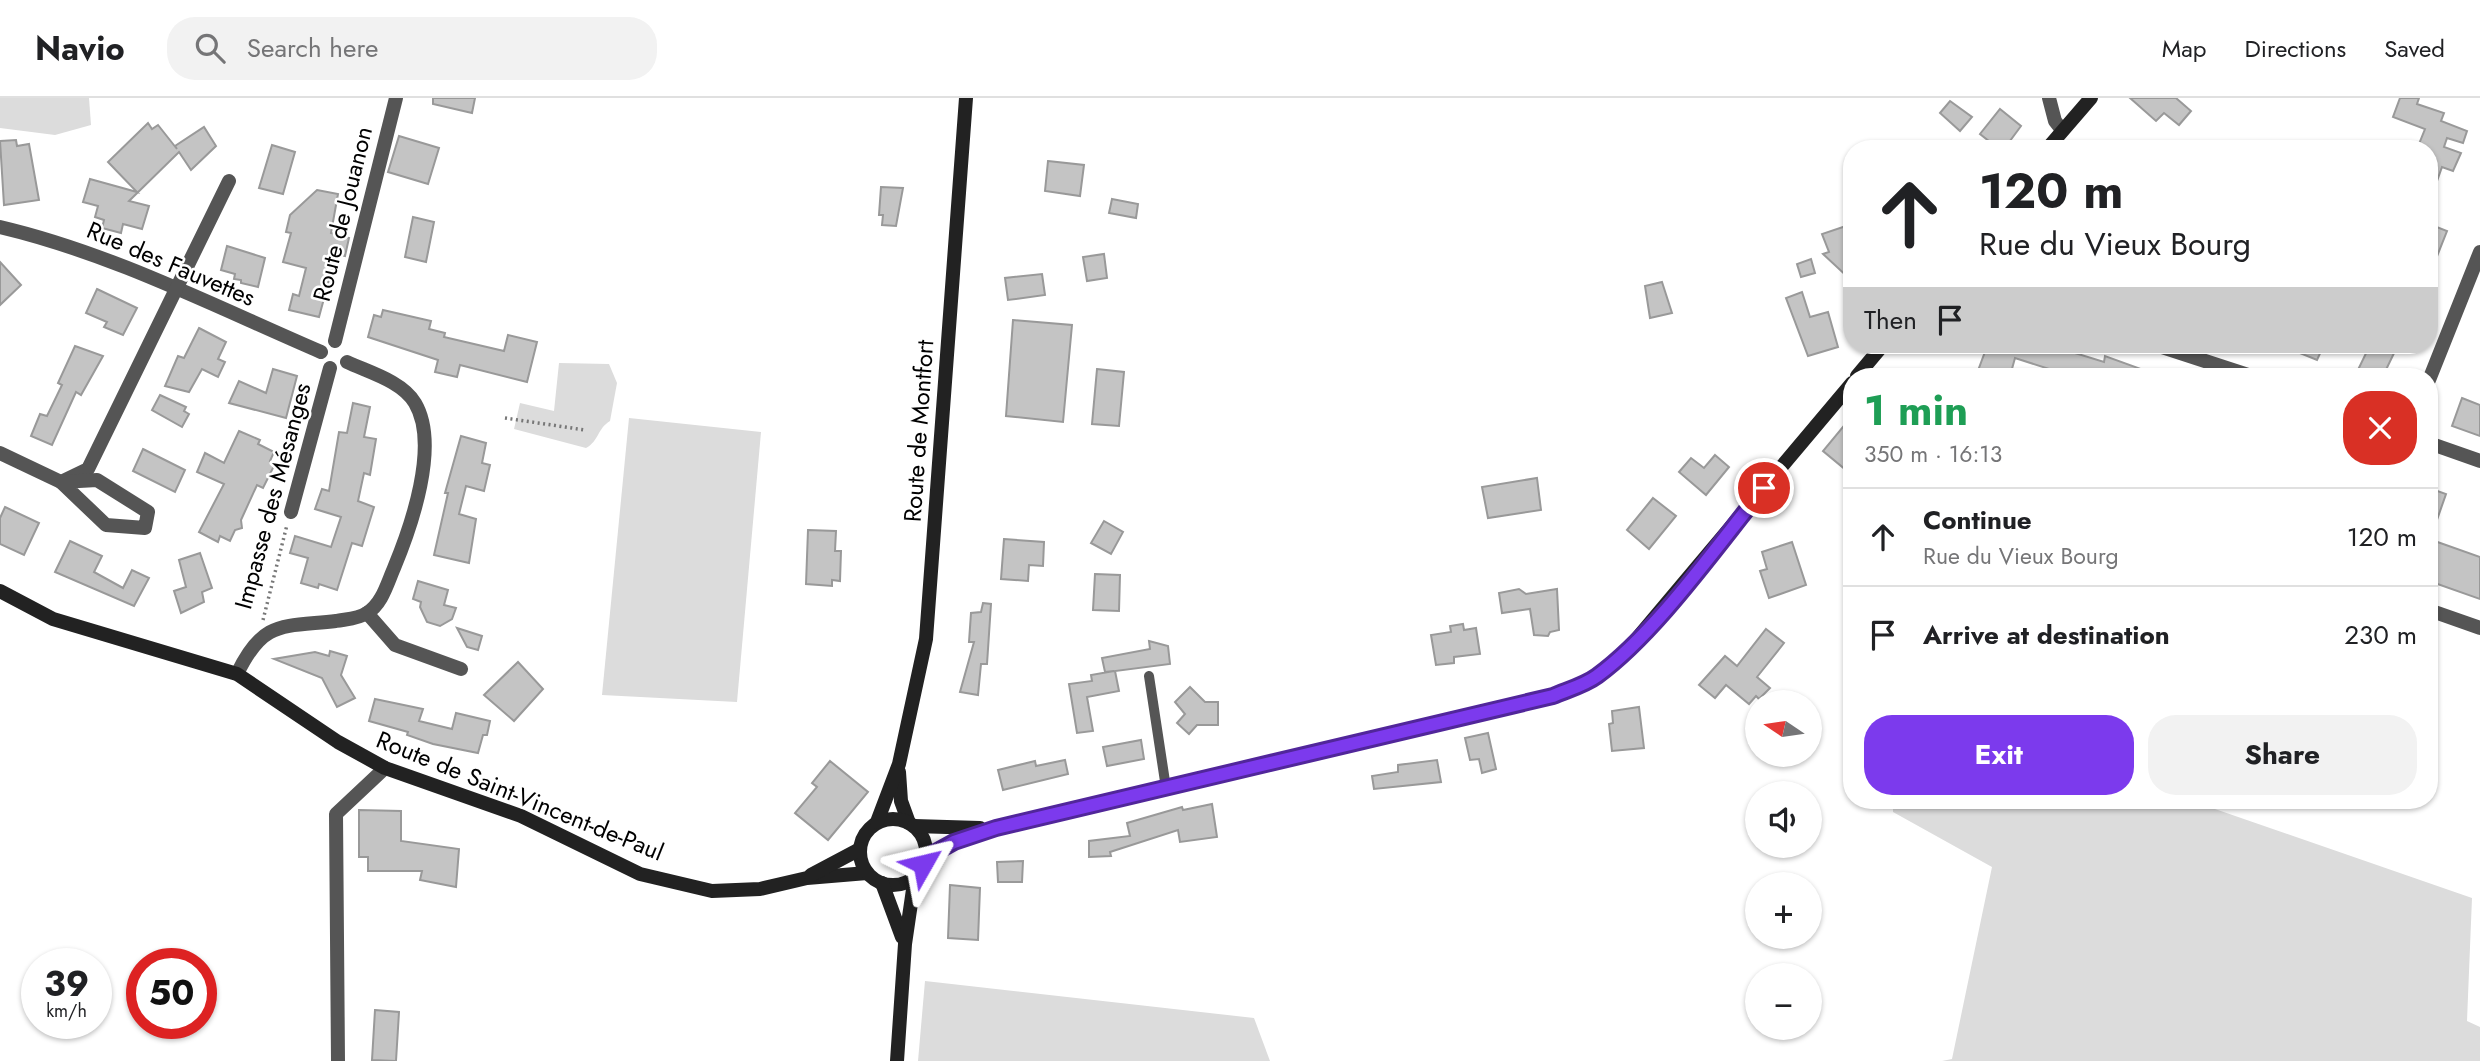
<!DOCTYPE html>
<meta charset="utf-8">
<style>
:root{--surface:#fff;--page:#f2f2f2;--text:#202124;--muted:#757577;--line:#e0e0e0;--accent:#7c3aed}
body{margin:0;font-family:Jost,sans-serif;background:var(--page);color:var(--text);height:100vh;display:flex;flex-direction:column;font-size:26px;white-space:nowrap}
*{box-sizing:border-box;margin:0}
p{font-size:23px;color:var(--muted)}
.icon{flex:none;width:38px;height:38px;fill:none;stroke:currentColor;stroke-width:2;stroke-linecap:round;stroke-linejoin:round}
.map{position:relative;flex:1;overflow:hidden}
.side{position:absolute;left:1843px;top:270px;width:595px;height:441px;display:flex;flex-direction:column;background:var(--surface);border-radius:28px;box-shadow:0 2px 5px #0004}
.side>*{flex:none}
.top-card{position:absolute;left:1843px;top:42px;width:595px;height:214px;border-radius:28px;box-shadow:0 2px 5px #0004;background:#fff;color:var(--text);overflow:hidden}
.needle{width:46px;rotate:283deg}
.controls{position:absolute;left:1745px;top:592px;display:grid;gap:14px}
.controls a{display:grid;place-items:center;width:77px;height:77px;border-radius:50%;background:var(--surface);box-shadow:0 2px 5px #0004;font-size:35px}
.speed{position:absolute;left:21px;top:850px;display:flex;gap:14px;font-size:35px;font-weight:700;text-align:center}
.speed>*{display:grid;place-content:center;width:91px;height:91px;border-radius:50%;background:var(--surface);box-shadow:0 2px 5px #0004;line-height:1}
.speed small{font-size:18px;font-weight:400}
.speed .limit{border:10px solid #d22;background:#fff;color:#111}
.pin{position:absolute;display:grid;place-items:center;width:60px;height:60px;color:#fff;margin:-30px;border:4px solid #fff;border-radius:50%;box-shadow:0 2px 7px #0007}
.me{position:absolute;width:77px;margin:-38px;rotate:53deg;stroke-linejoin:round;filter:drop-shadow(0 0 5px #0008)}
.turn{display:flex;align-items:center;gap:24px;height:147px;padding:0 21px;font-size:32px}
.turn .icon{width:91px;height:91px;stroke-width:2.5}
.turn b{display:block;font-size:49px;line-height:60px}
.then{display:flex;align-items:center;height:66px;padding:0 21px;background:#0003;gap:14px;font-size:26px}
.round{display:grid;place-items:center;flex:none;width:74px;height:74px;border-radius:28px;background:var(--page)}
.overview{display:flex;align-items:center;justify-content:space-between;height:119px;padding:0 21px}
h1{font-size:42px;font-weight:700;line-height:52px;color:#1e9e55}
.cta{display:flex;gap:14px;margin-top:auto;padding:14px 21px}
.cta a{flex:1;height:80px;border-radius:28px;background:var(--accent);color:#fff;font-size:28px;font-weight:700;line-height:80px;text-align:center}
.cta a+a{background:var(--page);color:var(--text)}
ul{padding:0;list-style:none}
li{display:flex;align-items:center;gap:21px;height:98px;padding:0 21px;border-top:2px solid var(--line)}
li div{flex:1}
li b{display:block;font-size:26px}
li em{font-style:normal}
header{display:flex;align-items:center;gap:42px;box-sizing:border-box;height:98px;padding:0 35px;background:var(--surface);border-bottom:2px solid var(--line)}
header strong{font-size:33px}
nav{display:flex;gap:38px;margin-inline-start:auto;font-size:24px}
.search{width:490px;height:63px;background:var(--page);display:flex;align-items:center;gap:18px;box-sizing:border-box;padding:0 24px;border-radius:28px;color:var(--muted);font-size:26px}
.map>svg:first-child{display:block}
.green{fill:#dcdcdc}
.building{fill:#c4c4c4;stroke:#999;stroke-width:2}
.lines{fill:none;stroke-linecap:round;stroke-linejoin:round}
.path{stroke:#777;stroke-width:3.5;stroke-dasharray:2 3.5;stroke-linecap:butt}
.lane{stroke:#555;stroke-width:10}
.street{stroke:#555;stroke-width:14}
.secondary{stroke:#222;stroke-width:14}
.route-casing{stroke:#51269a;stroke-width:18}
.route{stroke:#7c3aed;stroke-width:12}
.labels{text-anchor:middle;stroke-width:5;stroke-linejoin:round;paint-order:stroke}
.street-label{font-size:24px;fill:#000;stroke:#fff}
</style>
<header>
<strong>Navio</strong>
<div class="search"><svg class="icon" aria-label="search" viewBox="0 0 24 24"><circle cx="10" cy="10" r="6"/><path d="M15 15l6 6"/></svg>Search here</div>
<nav><a>Map</a><a>Directions</a><a>Saved</a></nav>
</header>
<div class="map">
<svg width="2480" height="963" viewBox="0 0 2480 963">
<rect width="100%" height="100%" fill="#fff"/>
<g class="green">
<path d="M0,0H89L91,27L55,37L0,30Z"/>
<path d="M559,265L609,266L617,285L610,323C597,331 599,343 586,350L514,331L520,305L554,313Z"/>
<path d="M629,320L761,334L737,604L602,597Z"/>
<path d="M1893,702H2189L2472,800L2467,923L2480,929V963H1942L1952,961L1992,769L1893,714Z"/>
<path d="M925,883L1254,920L1270,963H918Z"/>
</g>
<g class="building">
<path d="M433,0H475L472,15L433,6Z"/>
<path d="M2130,0H2176L2191,13L2179,27L2164,15L2156,23Z"/>
<path d="M2400,0H2419L2417,6L2444,15L2441,23L2467,33L2463,45L2447,40L2444,49L2461,55L2453,73L2442,69L2431,100L2429,51H2417L2425,31L2393,19Z"/>
<path d="M1950,3L1972,19L1960,33L1940,15Z"/>
<path d="M2000,11L2021,28L2004,51H1999L1980,36Z"/>
<path d="M148,25L152,31L158,27L177,51L175,48L204,29L216,48L191,72L179,54L129,103L149,108L142,131L123,126L121,135L102,130L104,122L95,119L98,108L83,104L90,81L137,94L108,64Z"/>
<path d="M399,38L439,50L428,86L388,74Z"/>
<path d="M16,42L17,48L29,46L39,102L4,107L0,43Z"/>
<path d="M272,47L295,54L283,96L259,90Z"/>
<path d="M1048,63L1084,67L1080,98L1045,93Z"/>
<path d="M881,89L903,90L896,128L882,127L883,117H879Z"/>
<path d="M317,92L338,96L331,135L349,140L345,158L336,156L319,219L289,212L293,196L299,198L306,170L283,164L291,135L286,134L290,117Z"/>
<path d="M1112,101L1138,106L1136,120L1109,115Z"/>
<path d="M413,119L434,124L426,164L405,159Z"/>
<path d="M1852,126V183L1823,156L1829,154L1822,136Z"/>
<path d="M2429,126L2447,133L2430,176H2429Z"/>
<path d="M227,148L265,160L258,189L241,185V182L234,181L235,176L221,172Z"/>
<path d="M1104,156L1107,180L1087,183L1083,159Z"/>
<path d="M1811,161L1815,175L1801,179L1797,166Z"/>
<path d="M0,164L21,187L0,207Z"/>
<path d="M1042,176L1045,197L1008,202L1005,180Z"/>
<path d="M1662,184L1672,215L1650,220L1645,188Z"/>
<path d="M97,191L137,210L123,237L104,229L107,224L86,215Z"/>
<path d="M1802,194L1810,219L1828,214L1838,249L1808,258L1786,200Z"/>
<path d="M383,212L431,223L429,231L445,235L444,239L504,253L508,237L537,244L527,284L460,267L457,279L435,274L438,262L368,239L374,217L381,219Z"/>
<path d="M1013,222L1072,227L1063,324L1006,318Z"/>
<path d="M199,230L226,244L218,261L225,264L218,279L202,271L189,294L165,288L178,258L184,260Z"/>
<path d="M1982,247H2049L2104,264L2105,258L2152,275L2151,278H2071L2015,260L2010,278H1976L1986,251L1981,250Z"/>
<path d="M2280,247H2324L2317,262Z"/>
<path d="M2370,247H2386L2396,251L2383,278H2355Z"/>
<path d="M75,248L103,258L81,297L76,294L52,347L31,338L40,316L47,318L62,287L58,285Z"/>
<path d="M273,271L297,278L286,320L229,305L239,283L266,295Z"/>
<path d="M1097,271L1124,274L1119,328L1092,326Z"/>
<path d="M160,297L186,309L184,313L189,316L182,329L152,312Z"/>
<path d="M2462,300L2480,307V338L2452,328Z"/>
<path d="M353,305L370,309L364,339L376,341L370,377L364,375L358,403L374,409L362,448L352,445L337,492L319,486L318,490L301,485L308,460L290,455L295,438L331,449L341,419L315,411L322,391L329,393L339,334L347,335Z"/>
<path d="M1852,318V377L1823,353Z"/>
<path d="M239,333L260,342L258,346L274,354L270,363L275,366L263,390L257,387L241,422L242,430L235,432L230,443L220,438L218,444L199,434L224,386L197,374L205,355L224,365Z"/>
<path d="M461,338L486,345L482,365L490,367L484,393L466,388L459,416L476,421L469,465L434,457L448,395H445Z"/>
<path d="M143,351L185,372L175,394L133,373Z"/>
<path d="M1715,357L1729,369L1706,397L1679,374L1691,360L1704,370Z"/>
<path d="M1537,380L1541,412L1488,420L1482,389Z"/>
<path d="M2429,390L2446,396L2431,439H2429Z"/>
<path d="M1653,400L1676,418L1649,451L1627,432Z"/>
<path d="M5,409L39,425L24,457L0,446V420Z"/>
<path d="M1104,423L1123,434L1111,456L1091,445Z"/>
<path d="M808,432L836,433L835,453H841L840,483L832,482V488L806,486Z"/>
<path d="M1004,441L1044,444L1043,468L1029,467L1028,483L1001,481Z"/>
<path d="M2429,441L2480,459V501L2429,483Z"/>
<path d="M70,443L102,458L94,474L123,490L132,472L149,480L134,508L55,474Z"/>
<path d="M1792,444L1806,487L1769,500L1760,473L1767,471L1762,454Z"/>
<path d="M200,455L212,490L202,494L204,504L181,515L174,493L186,489L179,462Z"/>
<path d="M1095,476L1120,477L1119,513L1093,512Z"/>
<path d="M418,483L448,492L444,507L456,510L452,521L440,528L427,524L420,509L421,504L413,501Z"/>
<path d="M1519,491L1526,496L1557,491L1559,532L1550,534L1548,538L1534,537L1530,511L1502,515L1499,495Z"/>
<path d="M983,505L991,506L987,566H981L978,597L960,594L974,544H969L971,515L981,514Z"/>
<path d="M1463,526L1464,532L1476,530L1480,556L1454,559V565L1436,567L1431,537L1451,534L1450,528Z"/>
<path d="M457,530L482,538L478,552L467,549Z"/>
<path d="M1766,531L1784,545L1757,579L1770,590L1759,601L1756,598L1749,606L1726,587L1715,600L1699,587L1725,558L1737,568Z"/>
<path d="M1149,543L1168,548L1170,566L1115,573L1119,593L1087,599L1093,633L1077,635L1069,586L1092,583L1091,577L1114,573L1105,574L1102,560L1150,551Z"/>
<path d="M330,553L347,558L341,577L355,600L337,609L322,580L274,561L315,554L329,558Z"/>
<path d="M518,564L543,591L514,623L484,597Z"/>
<path d="M1190,589L1205,604H1218V627H1197L1189,636L1177,625L1185,616L1175,604Z"/>
<path d="M375,601L423,611L419,623L452,631L456,615L490,623L487,637H483L478,655L433,646L407,637L408,634L369,623Z"/>
<path d="M1639,609L1644,650L1612,653L1609,626L1613,625L1612,613Z"/>
<path d="M1488,635L1496,671L1482,675L1479,661L1470,662L1465,640Z"/>
<path d="M1141,642L1144,661L1107,668L1103,649Z"/>
<path d="M1065,662L1068,676L1003,692L998,672L1035,663L1036,668Z"/>
<path d="M1437,662L1441,684L1374,691L1372,678L1398,674V667Z"/>
<path d="M830,663L868,694L828,742L795,715L817,689L812,685Z"/>
<path d="M1212,706L1217,739L1180,744L1178,732L1110,754L1111,758L1089,759V743L1130,738L1127,725L1182,709L1183,712Z"/>
<path d="M359,712L401,713V743L459,751L456,789L420,782L422,773H368V759H359Z"/>
<path d="M1023,763L1022,784H998L997,764Z"/>
<path d="M950,787L980,790L978,842L948,840Z"/>
<path d="M375,912L399,914L396,963L372,962Z"/>
</g>
<g class="lines">
<g class="path">
<path d="M505,320L585,332"/>
<path d="M263,522L287,427"/>
</g>
<path class="lane" d="M1149,578L1166,690"/>
<g class="street">
<path d="M2049,0L2055,23L2062,32"/>
<path d="M0,129C111,155 216,209 321,254"/>
<path d="M335,243L396,0"/>
<path d="M2156,247L2251,278"/>
<path d="M2429,282L2480,154"/>
<path d="M2429,345L2480,363"/>
<path d="M0,355L61,384L88,371L229,83"/>
<path d="M97,382L148,414L145,430L106,427L61,384Z"/>
<path d="M291,414L330,270"/>
<path d="M2429,512L2480,530"/>
<path d="M367,515L395,547L461,571"/>
<path d="M237,576C263,522 281,529 336,523C346,521 358,521 367,515C382,506 387,486 394,470C411,429 440,347 415,305C402,283 368,274 347,264"/>
<path d="M338,963L336,716L385,670"/>
</g>
<g class="secondary">
<path d="M2047,51L2091,0"/>
<path d="M1857,278L1883,247"/>
<path d="M0,493L53,521L237,576L338,644L385,670L521,718L640,776L712,793L760,791L807,780L867,775"/>
<path d="M899,674L901,703L909,725"/>
<circle cx="893" cy="754" r="33"/>
<path d="M877,724L899,666L926,541L966,0"/>
<path d="M914,728L980,730"/>
<path d="M925,760L954,744L995,730L1553,598L1594,580L1623,557L1852,285"/>
<path d="M811,777L860,751"/>
<path d="M882,785L902,839"/>
<path d="M897,963L905,846L915,778"/>
</g>
</g>
<g class="lines">
<defs>
<path id="route" d="M923,766L925,760L954,744L996,730L1553,598C1567,592 1585,587 1597,578C1656,535 1716,449 1764,390"/>
</defs>
<use href="#route" class="route-casing"/>
<use href="#route" class="route"/>
</g>
<g class="labels">
<g class="street-label">
<text transform="translate(343 116) rotate(-76)" y="8">Route de Jouanon</text>
<text transform="translate(171 166) rotate(23)" y="8">Rue des Fauvettes</text>
<text transform="translate(919 333) rotate(-86)" y="8">Route de Montfort</text>
<text transform="translate(273 398) rotate(-75)" y="8">Impasse des Mésanges</text>
<text transform="translate(520 698) rotate(22)" y="8">Route de Saint-Vincent-de-Paul</text>
</g>
</g>
</svg>
<div class="controls">
<a><svg class="needle" viewBox="-14 -14 28 28"><path d="M0-13l5 13h-10z" fill="#e53935"/><path d="M0 13l5-13h-10z" fill="#757577"/></svg></a>
<a><svg class="icon" aria-label="sound" viewBox="0 0 24 24"><path d="M4 9h4l5-4v14l-5-4H4zM17 9q2 3 0 6"/></svg></a>
<a>+</a>
<a>−</a>
</div>
<div class="speed"><div>39<small>km/h</small></div><div class="limit">50</div></div>
<div class="pin" style="left:1764px;top:390px;background:#d93025"><svg class="icon" aria-label="arrive" viewBox="0 0 24 24"><path d="M6 21V4h12l-3 4 3 4H6"/></svg></div>
<svg class="me" style="left:923px;top:766px" viewBox="-20 -20 40 40"><path d="M0-17L14 15 0 8-14 15z" fill="#7c3aed" stroke="#fff" stroke-width="4"/></svg>
<div class="top-card">
<div class="turn"><svg class="icon" aria-label="ahead" viewBox="0 0 24 24"><path d="M12 20V5M6 11l6-6 6 6"/></svg><div><b>120 m</b>Rue du Vieux Bourg</div></div>
<div class="then">Then<svg class="icon" aria-label="arrive" viewBox="0 0 24 24"><path d="M6 21V4h12l-3 4 3 4H6"/></svg></div>
</div>
<section class="side">
<div class="overview"><div><h1>1 min</h1><p>350 m · 16:13</p></div><a class="round" style="background:#d93025;color:#fff"><svg class="icon" aria-label="close" viewBox="0 0 24 24"><path d="M6 6l12 12M18 6L6 18"/></svg></a></div>
<ul>
<li><svg class="icon" aria-label="ahead" viewBox="0 0 24 24"><path d="M12 20V5M6 11l6-6 6 6"/></svg><div><b>Continue</b><p>Rue du Vieux Bourg</p></div><em>120 m</em></li>
<li><svg class="icon" aria-label="arrive" viewBox="0 0 24 24"><path d="M6 21V4h12l-3 4 3 4H6"/></svg><div><b>Arrive at destination</b></div><em>230 m</em></li>
</ul>
<div class="cta"><a>Exit</a><a>Share</a></div>
</section>
</div>
